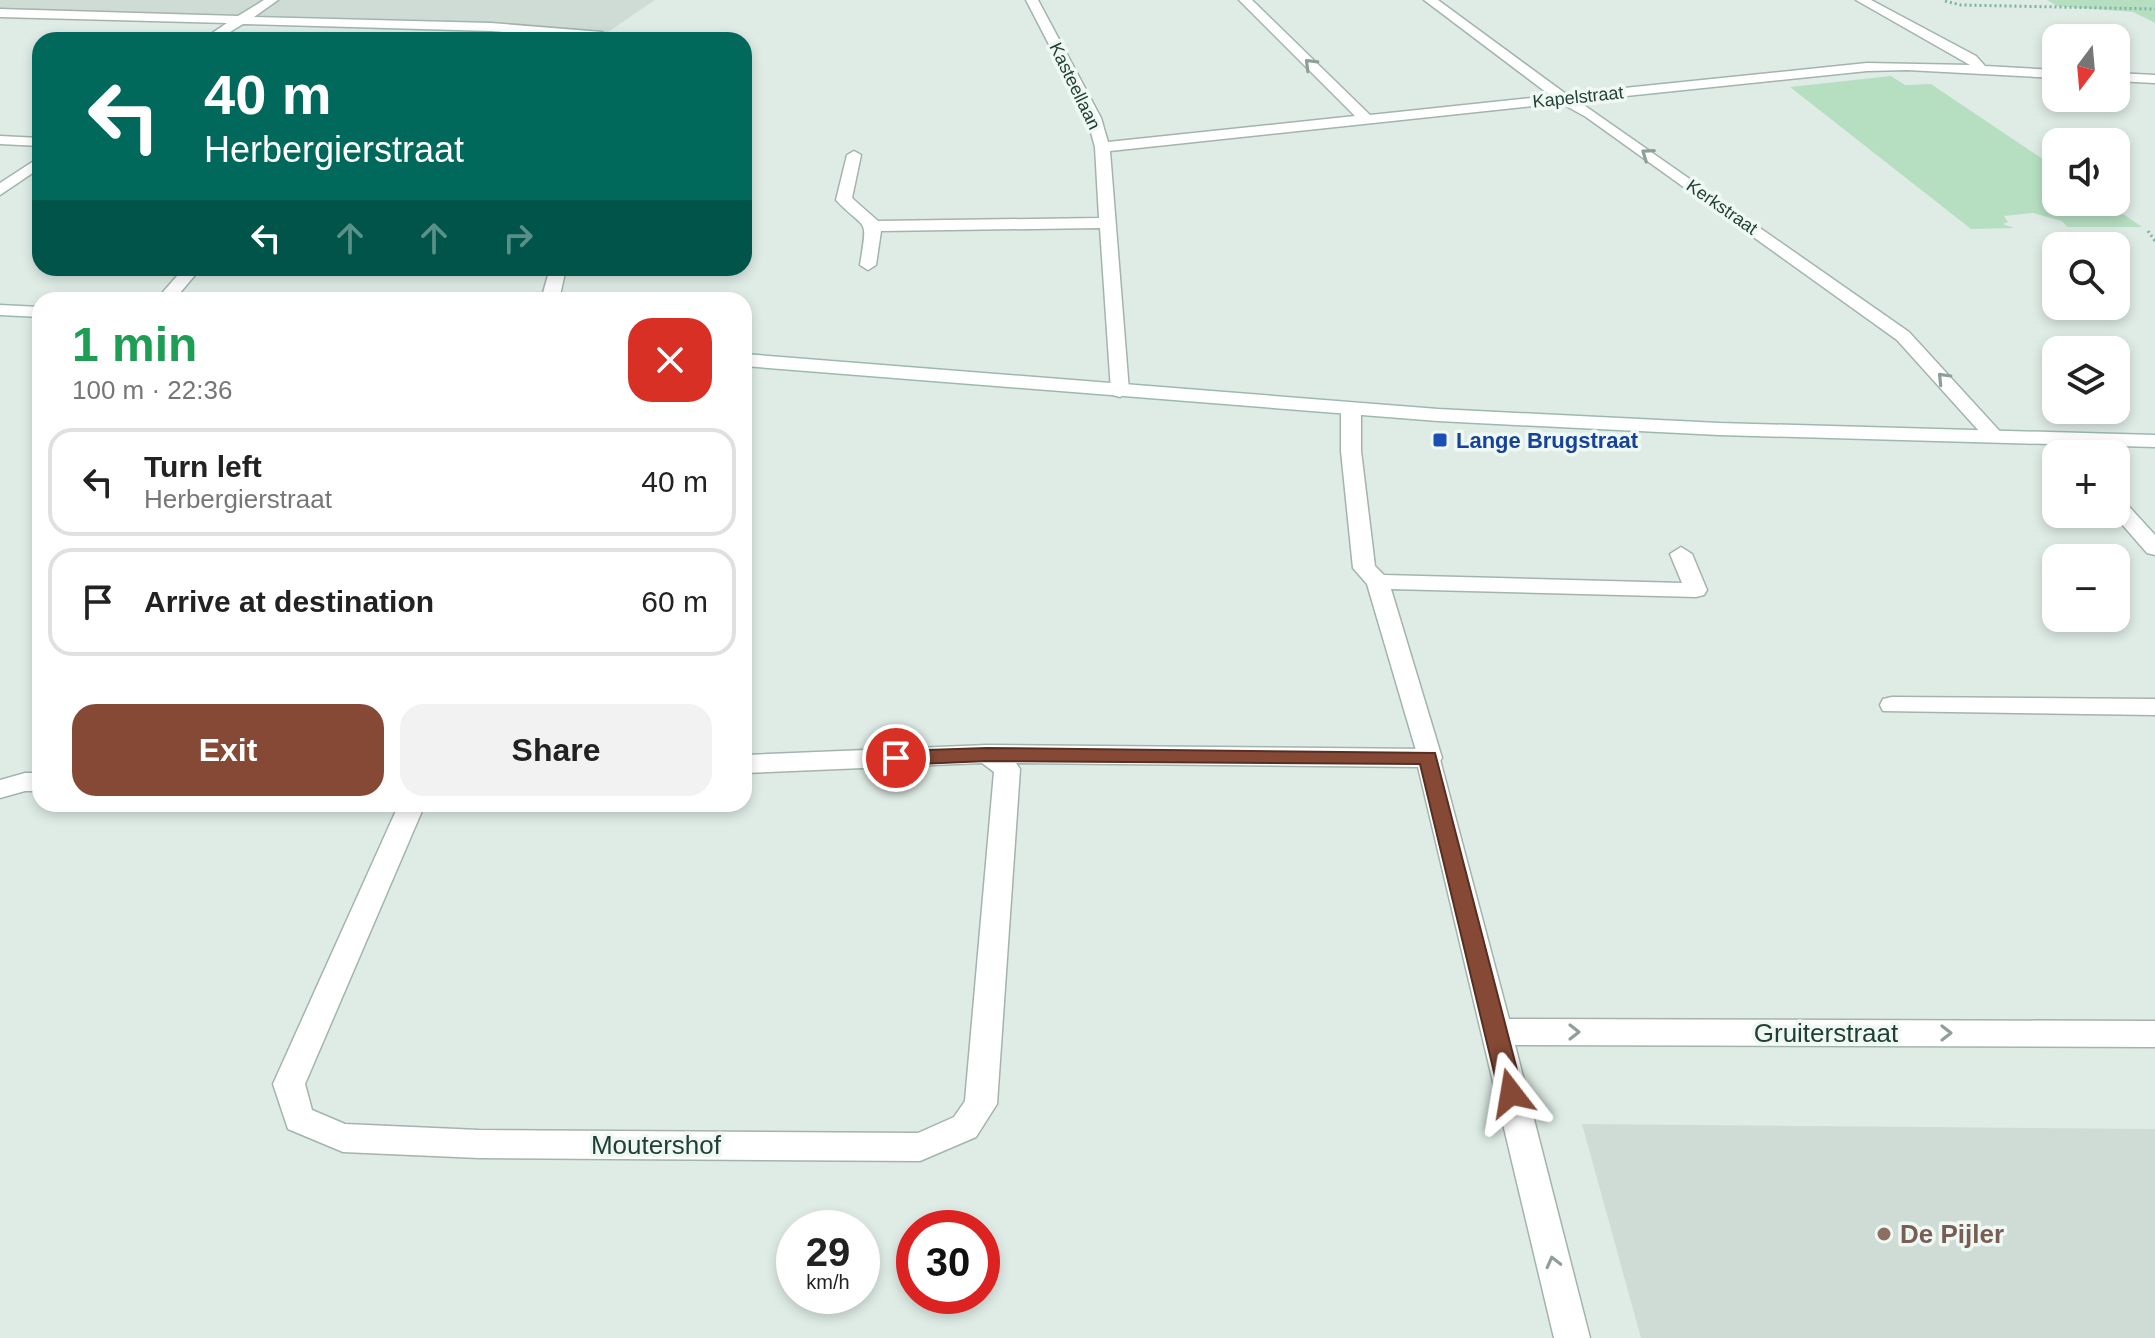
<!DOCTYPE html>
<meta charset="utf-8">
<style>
:root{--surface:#fff;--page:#f2f2f2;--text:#222;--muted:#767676;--line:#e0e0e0;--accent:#854935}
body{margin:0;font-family:Arial,sans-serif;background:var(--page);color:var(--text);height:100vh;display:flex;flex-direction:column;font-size:30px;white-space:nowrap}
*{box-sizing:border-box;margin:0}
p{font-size:26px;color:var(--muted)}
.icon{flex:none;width:44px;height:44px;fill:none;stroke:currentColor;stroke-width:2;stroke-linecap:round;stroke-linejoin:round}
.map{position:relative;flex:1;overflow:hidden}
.sheet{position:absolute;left:32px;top:292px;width:720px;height:520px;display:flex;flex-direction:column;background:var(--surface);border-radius:24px;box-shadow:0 4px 12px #0003}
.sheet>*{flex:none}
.banner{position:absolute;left:32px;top:32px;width:720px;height:244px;border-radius:24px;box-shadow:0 4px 12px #0003;background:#00695c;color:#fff;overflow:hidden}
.needle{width:52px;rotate:196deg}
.fabs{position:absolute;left:2042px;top:24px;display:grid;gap:16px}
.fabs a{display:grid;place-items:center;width:88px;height:88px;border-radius:16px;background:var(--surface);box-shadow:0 4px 12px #0003;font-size:40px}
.speed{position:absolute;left:776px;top:1210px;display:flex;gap:16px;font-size:40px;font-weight:700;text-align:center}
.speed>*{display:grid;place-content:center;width:104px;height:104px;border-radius:50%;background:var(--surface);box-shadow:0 4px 12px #0003;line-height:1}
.speed small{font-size:20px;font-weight:400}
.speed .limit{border:12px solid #d22;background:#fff;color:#111}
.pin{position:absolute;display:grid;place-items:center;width:68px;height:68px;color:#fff;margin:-34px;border:4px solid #fff;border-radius:50%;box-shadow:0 2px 8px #0007}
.me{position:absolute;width:88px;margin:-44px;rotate:346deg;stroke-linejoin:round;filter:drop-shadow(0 0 6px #0008)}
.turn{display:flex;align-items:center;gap:28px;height:168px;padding:0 40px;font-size:36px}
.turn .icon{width:104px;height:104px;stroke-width:2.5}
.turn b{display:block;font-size:56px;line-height:68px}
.lanes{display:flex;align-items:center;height:76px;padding:0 40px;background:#0003;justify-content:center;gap:40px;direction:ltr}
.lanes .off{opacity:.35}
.round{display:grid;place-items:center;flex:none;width:84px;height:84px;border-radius:24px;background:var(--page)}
.head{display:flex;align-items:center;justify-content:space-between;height:136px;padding:0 40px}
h1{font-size:48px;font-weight:800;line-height:60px;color:#1e9e55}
.primary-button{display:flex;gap:16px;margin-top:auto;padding:16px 40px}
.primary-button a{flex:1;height:92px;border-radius:24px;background:var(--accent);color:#fff;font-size:32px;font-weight:800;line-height:92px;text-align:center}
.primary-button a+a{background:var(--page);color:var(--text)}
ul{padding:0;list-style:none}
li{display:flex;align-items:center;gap:24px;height:108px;margin:0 16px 12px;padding:0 24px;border:4px solid var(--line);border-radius:24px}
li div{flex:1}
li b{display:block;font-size:30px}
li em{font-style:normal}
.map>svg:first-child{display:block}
.built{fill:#cedcd5}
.green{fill:#b6dfc1}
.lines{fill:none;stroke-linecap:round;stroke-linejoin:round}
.lane-casing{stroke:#a2b4ad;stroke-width:3}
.street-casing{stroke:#a2b4ad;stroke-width:3}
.secondary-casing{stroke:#9db9af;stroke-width:3}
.path{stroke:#7db2a2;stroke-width:3;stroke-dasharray:2 3;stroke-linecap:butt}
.lane{fill:#fff;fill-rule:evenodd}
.street{fill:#fff;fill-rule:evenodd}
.secondary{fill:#fff;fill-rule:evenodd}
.oneway{stroke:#8f9e9a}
.route{fill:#854935;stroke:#562f22;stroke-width:2}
.transit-dot{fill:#1a4fb4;stroke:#f0f8f4;stroke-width:3}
.education-dot{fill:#8d6e63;stroke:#f0f8f4;stroke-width:3}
.labels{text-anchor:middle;stroke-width:7;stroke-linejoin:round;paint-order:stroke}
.far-street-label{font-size:18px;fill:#1f3e35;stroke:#f0f8f4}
.transit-label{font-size:22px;font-weight:bold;fill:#164399;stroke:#f0f8f4;text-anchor:start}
.near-street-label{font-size:26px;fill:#1f3e35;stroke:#f0f8f4}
.near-education-label{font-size:26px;font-weight:bold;fill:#785e54;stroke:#f0f8f4;text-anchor:start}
</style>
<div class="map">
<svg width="2155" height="1338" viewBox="0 0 2155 1338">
<rect width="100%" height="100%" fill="#dfece6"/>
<g class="built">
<path d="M0,0H655L602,36L526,29L0,13Z"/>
<path d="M1582,1124L2155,1129V1338H1641Z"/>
</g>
<g class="green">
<path d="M2047,0H2155V23L2133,12L2057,6Z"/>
<path d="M1891,76L1905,85L1931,84L2056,168V202H2106L2142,227H2067L2062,221L2033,213L2004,216L2008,222L2003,224L2014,228L1971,229L1790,87Z"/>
</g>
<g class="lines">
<defs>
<g id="lane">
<path d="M1351,403L1361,409V451L1375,566L1384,575L1682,583L1670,554L1681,547L1692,554L1707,590L1704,595L1696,597L1391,589L1442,758L1438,764L1429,767L1420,764L1367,584L1353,568L1341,451V409Z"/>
<path d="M1892,697L2155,699V715L1883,711L1880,705L1883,699Z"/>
</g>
<g id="street">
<path d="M264,0H278L254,17L491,23L602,32L608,36L602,40L491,31L243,24L217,40H202L227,23L0,17V9L238,16Z"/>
<path d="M1026,0H1038L1101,118L1108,142L1355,116L1239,0H1252L1370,115L1551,96L1424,0H1438L1566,94L1867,63L1970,65L1856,0H1871L1976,56L1985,66L2056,70V78L1907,70L1867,71L1578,101L1909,332L2005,437L2002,441H1988L1897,340L1586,117L1561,103L1110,151L1129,391L1120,397L1113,395L1111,391L1100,228L881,231L876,265L868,270L860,265C868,214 867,233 836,200L847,155L854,151L861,155L852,198L878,221L1099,218L1095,147L1087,118Z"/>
<path d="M2116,73L2155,75V83L2116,81Z"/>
<path d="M0,136L40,138V146L0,144Z"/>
<path d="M40,157V168L0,195V183Z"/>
<path d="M184,268H201L174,300H156Z"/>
<path d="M550,268H566L559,300H541Z"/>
<path d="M2058,433L2065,435L2082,454H2061L2048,439Z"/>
<path d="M2116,498L2123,500L2155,535V555L2147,553L2113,514H2116Z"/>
<path d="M987,745L1429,749L1438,752L1509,1019L2155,1021V1047L1515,1045L1590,1338H1554L1418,767L1016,763L1020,769L997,1104L976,1137L920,1161L479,1158L343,1152L288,1129L273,1084L399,804H425L305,1084L312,1110L345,1124L479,1130L918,1133L954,1117L965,1101L994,772L982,763L744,773V755Z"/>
<path d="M25,773H40V791H25L0,798V780Z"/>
</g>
<g id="secondary">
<path d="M0,305L40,307V317L0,315Z"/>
<path d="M744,354L1438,409L1719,423L2155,435V447L1719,435L1438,421L744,366Z"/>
</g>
</defs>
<use href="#lane" class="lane-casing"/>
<use href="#street" class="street-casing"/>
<use href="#secondary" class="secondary-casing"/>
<g class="path">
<path d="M1945,1L1961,5L2155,9"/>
<path d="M2148,231L2155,241"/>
</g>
<use href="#lane" class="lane"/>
<use href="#street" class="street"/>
<use href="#secondary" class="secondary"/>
</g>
<defs><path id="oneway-chevron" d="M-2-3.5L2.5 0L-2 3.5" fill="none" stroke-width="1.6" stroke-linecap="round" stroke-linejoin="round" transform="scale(2)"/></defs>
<g class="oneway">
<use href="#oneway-chevron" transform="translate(1310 64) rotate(-135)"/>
<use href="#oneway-chevron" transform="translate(1647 154) rotate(-145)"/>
<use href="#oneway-chevron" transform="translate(1943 378) rotate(-134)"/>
<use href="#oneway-chevron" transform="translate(1574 1032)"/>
<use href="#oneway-chevron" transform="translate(1946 1033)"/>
<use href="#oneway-chevron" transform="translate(1553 1262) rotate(-104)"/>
</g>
<path class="route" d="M987,748L1435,753L1523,1093L1520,1100L1511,1103L1503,1100L1499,1093L1420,764L987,761L896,765L886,758L896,751Z"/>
<rect class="transit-dot" x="1432" y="432" width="16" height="16" rx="4"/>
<circle class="education-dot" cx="1884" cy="1234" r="8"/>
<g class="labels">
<g class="far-street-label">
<text transform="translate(1075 86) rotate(64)" y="6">Kasteellaan</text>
<text transform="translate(1578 97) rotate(-6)" y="6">Kapelstraat</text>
<text transform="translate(1722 207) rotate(35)" y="6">Kerkstraat</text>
</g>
<g class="transit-label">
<text x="1456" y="448">Lange Brugstraat</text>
</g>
<g class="near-street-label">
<text x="1826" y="1042">Gruiterstraat</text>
<text x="656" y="1154">Moutershof</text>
</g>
<g class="near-education-label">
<text x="1900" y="1243">De Pijler</text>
</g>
</g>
</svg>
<div class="fabs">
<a><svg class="needle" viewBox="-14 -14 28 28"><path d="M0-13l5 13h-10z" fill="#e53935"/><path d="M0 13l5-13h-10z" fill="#767676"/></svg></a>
<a><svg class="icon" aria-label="sound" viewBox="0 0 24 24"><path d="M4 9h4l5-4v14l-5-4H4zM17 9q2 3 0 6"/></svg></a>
<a><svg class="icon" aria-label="search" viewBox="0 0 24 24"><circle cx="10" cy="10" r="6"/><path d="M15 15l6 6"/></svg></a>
<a><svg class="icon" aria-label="layers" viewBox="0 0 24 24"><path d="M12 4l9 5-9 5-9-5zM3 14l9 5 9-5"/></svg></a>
<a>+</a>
<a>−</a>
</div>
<div class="speed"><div>29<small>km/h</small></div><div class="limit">30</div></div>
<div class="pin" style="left:896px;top:758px;background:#d93025"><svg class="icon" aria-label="arrive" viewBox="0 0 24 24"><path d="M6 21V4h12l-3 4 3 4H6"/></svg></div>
<svg class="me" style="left:1511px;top:1093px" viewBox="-20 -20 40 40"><path d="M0-17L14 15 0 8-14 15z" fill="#854935" stroke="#fff" stroke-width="4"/></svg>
<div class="banner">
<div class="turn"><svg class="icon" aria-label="left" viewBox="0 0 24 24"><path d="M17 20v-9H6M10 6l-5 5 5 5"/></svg><div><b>40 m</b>Herbergierstraat</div></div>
<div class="lanes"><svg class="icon" aria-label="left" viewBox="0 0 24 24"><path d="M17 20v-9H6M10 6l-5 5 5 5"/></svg><svg class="icon off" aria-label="ahead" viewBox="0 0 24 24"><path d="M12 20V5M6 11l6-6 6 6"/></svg><svg class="icon off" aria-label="ahead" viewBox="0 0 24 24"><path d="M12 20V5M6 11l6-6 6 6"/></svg><svg class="icon off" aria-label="right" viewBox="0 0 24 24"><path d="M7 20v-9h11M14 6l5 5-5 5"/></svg></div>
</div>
<section class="sheet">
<div class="head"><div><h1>1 min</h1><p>100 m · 22:36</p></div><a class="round" style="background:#d93025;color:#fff"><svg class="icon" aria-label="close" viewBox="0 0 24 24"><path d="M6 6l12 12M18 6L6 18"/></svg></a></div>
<ul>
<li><svg class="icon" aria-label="left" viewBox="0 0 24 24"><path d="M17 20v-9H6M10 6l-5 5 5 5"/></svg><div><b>Turn left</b><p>Herbergierstraat</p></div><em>40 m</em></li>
<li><svg class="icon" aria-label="arrive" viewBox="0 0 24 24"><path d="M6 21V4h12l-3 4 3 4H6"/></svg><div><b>Arrive at destination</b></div><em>60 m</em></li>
</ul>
<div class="primary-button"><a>Exit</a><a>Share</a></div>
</section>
</div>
